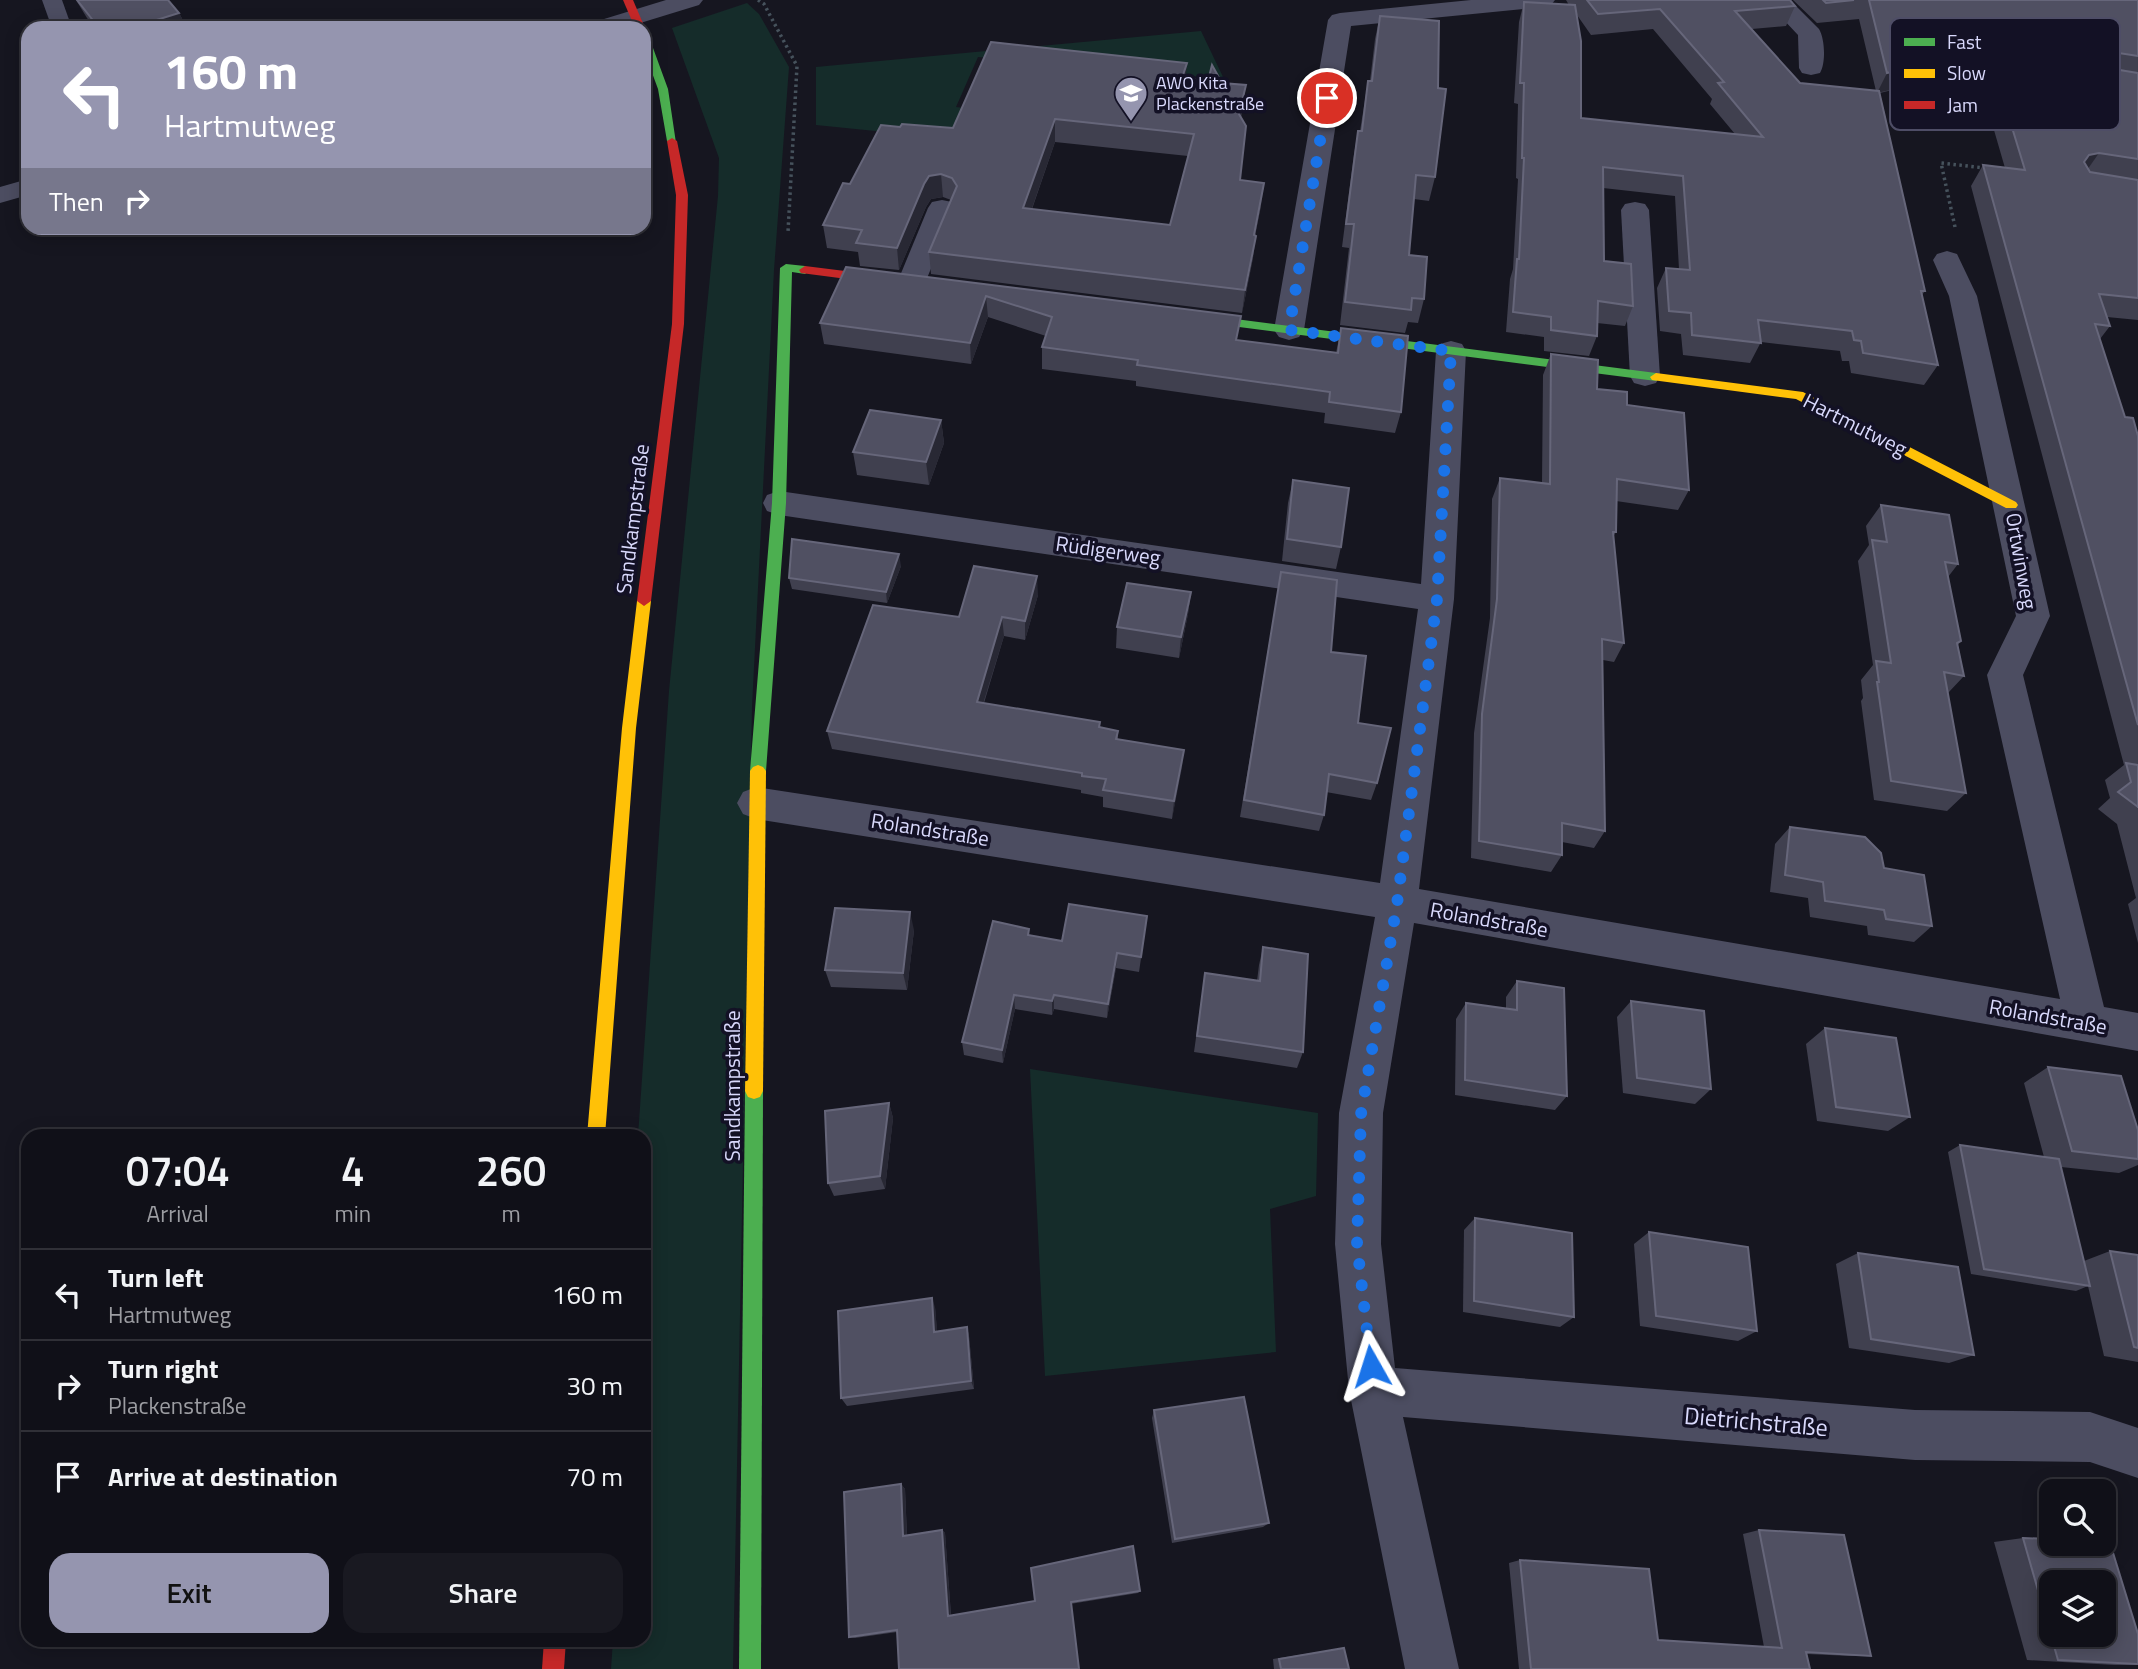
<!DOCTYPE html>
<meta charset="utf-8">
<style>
:root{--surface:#101018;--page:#191921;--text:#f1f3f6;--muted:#9c9da2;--line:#303037;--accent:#9595af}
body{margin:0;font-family:"Titillium Web",sans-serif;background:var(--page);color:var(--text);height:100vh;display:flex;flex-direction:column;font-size:26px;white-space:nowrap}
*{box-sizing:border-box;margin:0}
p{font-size:23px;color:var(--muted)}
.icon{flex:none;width:38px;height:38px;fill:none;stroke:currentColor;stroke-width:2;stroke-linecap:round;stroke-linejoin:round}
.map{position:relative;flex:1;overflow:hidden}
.drawer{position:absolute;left:21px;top:1129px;width:630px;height:518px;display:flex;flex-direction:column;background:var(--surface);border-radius:21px;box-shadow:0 4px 18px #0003,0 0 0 2px var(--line)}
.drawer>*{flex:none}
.banner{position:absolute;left:21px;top:21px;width:630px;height:214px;border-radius:21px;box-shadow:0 4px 18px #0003,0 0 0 2px var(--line);background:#9595af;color:#fff;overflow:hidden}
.controls{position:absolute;left:2039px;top:1479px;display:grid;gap:14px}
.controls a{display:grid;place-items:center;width:77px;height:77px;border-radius:14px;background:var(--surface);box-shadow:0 4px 18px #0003,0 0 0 2px var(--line);font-size:35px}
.pin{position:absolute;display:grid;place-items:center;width:60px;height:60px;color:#fff;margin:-30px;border:4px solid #fff;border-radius:50%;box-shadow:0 2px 7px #0007}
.me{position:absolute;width:77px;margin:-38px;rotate:354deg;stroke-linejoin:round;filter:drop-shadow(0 0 5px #0008)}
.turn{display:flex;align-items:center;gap:24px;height:147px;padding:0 28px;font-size:32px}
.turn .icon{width:91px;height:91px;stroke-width:2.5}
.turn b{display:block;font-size:49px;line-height:60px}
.then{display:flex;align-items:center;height:66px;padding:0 28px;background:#0003;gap:14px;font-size:26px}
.eta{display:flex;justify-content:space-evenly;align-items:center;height:119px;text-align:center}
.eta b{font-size:42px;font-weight:600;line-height:49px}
.primary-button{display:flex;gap:14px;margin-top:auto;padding:14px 28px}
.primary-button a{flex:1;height:80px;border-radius:21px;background:var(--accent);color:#111;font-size:28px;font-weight:600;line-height:80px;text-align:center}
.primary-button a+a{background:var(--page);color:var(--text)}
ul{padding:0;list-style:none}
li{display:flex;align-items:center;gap:21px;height:91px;padding:0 28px;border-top:2px solid var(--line)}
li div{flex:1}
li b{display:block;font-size:26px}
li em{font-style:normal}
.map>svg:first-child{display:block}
.green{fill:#152c2a}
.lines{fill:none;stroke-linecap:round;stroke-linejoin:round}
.path{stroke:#46525c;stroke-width:3.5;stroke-dasharray:2.5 3.5;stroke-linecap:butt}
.lane{fill:#4c4d61;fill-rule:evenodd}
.street{fill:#4c4d61;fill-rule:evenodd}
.fast{fill:#4caf50;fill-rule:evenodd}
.slow{fill:#ffc107;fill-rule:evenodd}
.jam{fill:#c62828;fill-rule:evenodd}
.wall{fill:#40404f;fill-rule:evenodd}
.shaded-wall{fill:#282834}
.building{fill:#505062;stroke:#66667a;stroke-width:2;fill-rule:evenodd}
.route{stroke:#1a73e8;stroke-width:12;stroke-dasharray:0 21.6}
.labels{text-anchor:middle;stroke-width:7;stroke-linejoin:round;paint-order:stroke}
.far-poi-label{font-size:18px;fill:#d9d9fc;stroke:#131125;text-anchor:start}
.street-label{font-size:21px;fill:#d9d9fc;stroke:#131125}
.near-street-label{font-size:24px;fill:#d9d9fc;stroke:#131125}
.key{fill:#131125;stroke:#4e4d66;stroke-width:2}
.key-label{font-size:19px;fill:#d9d9fc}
</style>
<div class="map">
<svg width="2138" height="1669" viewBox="0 0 2138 1669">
<rect width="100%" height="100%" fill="#161620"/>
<g class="green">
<path d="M747,3L759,14L789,67L774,270L752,707L733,1669H611L613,1640H644V1136H638L669,691L718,196L719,158L672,28Z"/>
<path d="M1201,31L1224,79L978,57L956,107L1007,113L994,143L816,125V67Z"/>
<path d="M1030,1069L1318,1113L1316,1196L1270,1209L1276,1352L1045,1376Z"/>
</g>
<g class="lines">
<g class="path">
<path d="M758,0L764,4L797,66L788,232"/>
<path d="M1955,227L1941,163L1985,168"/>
</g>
<path class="lane" d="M42,0H62L72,28H52Z"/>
<g class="street">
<path d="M666,0H703L699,5L624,28H587L591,23Z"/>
<path d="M1471,0H1555L1551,5L1543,7L1351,26L1304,330L1299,337L1289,340L1279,337L1274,330L1328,20L1332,15L1340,13Z"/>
<path d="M1765,0H1790L1819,29C1825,39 1826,63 1820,73L1811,75L1802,73L1799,68L1798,35Z"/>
<path d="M28,179V195L0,203V187Z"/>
<path d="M942,200L952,202L956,208L925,283L921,289L911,292L901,289L897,283L928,208L932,202Z"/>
<path d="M1635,202L1645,204L1649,210L1660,376L1656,383L1645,386L1634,383L1630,376L1621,210L1625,204Z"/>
<path d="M1947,251L1957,254L1977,296L2050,616L2023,675L2104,1007L2138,1013V1051L1414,923L1383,1113L1381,1244L1395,1368L1915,1410L2090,1412L2138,1428V1478L2090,1462L1915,1460L1403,1417L1459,1669H1405L1349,1390L1335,1244L1339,1113L1375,917L756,819L743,814L737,803L743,792L756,787L1380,883L1418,609L779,515L767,511L763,503L767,495L779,491L1421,584L1436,351L1440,344L1451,341L1462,344L1466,351L1454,599L1419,889L2060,999L1987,675L2016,616L1949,296L1933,260L1937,254Z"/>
</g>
<g class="fast">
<path d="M644,34L649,37L668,89L676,143L667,141L658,89L644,51Z"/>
<path d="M786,264L805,266L811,270L805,274L792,272L786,503L766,771L763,775H753L750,771L772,503L780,268Z"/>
<path d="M1189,313L1656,373L1662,377L1656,381L1185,320L1183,317Z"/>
<path d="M754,1083L760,1085L763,1091L761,1669H739L745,1091L748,1085Z"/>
</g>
<g class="slow">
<path d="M1656,373L1803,392L2016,502L2018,505L2016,508H2006L1796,399L1652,380L1650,377Z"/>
<path d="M644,596L651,601L636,728L605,1136H587L622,728L637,601Z"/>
<path d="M758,765L763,767L766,771L763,1091L760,1097L754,1099L748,1097L745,1091L750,771L753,767Z"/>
</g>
<g class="jam">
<path d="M623,0H633L645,28L644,29L635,28Z"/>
<path d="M672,138L677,141L688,195L684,324L651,601L644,606L637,601L672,324L676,195L667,141Z"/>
<path d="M805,266L893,277L899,281L893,285L801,273L799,270Z"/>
<path d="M544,1640H566L564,1669H542Z"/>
</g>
</g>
<g class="wall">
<path d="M76,0H168L179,13L187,28H95L87,18Z"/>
<path d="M1566,0H1790L1795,6L1786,26L1752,29L1800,83L1876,91L1859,19L1817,23L1793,0H2138V320L2107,317L2110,326L2100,339L2125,417L2138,436V943L2128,904L2136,898L2117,824L2098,809L2110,798L2105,780L2124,765L1971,186L1983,165L2005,168L1987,106L1947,102L1941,78L1880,93L1925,291L1922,295L1938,365L1924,385L1851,373L1849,361H1842L1840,351L1761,342L1750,363L1683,355L1681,334L1660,331L1657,288L1666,268L1679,269L1675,196L1603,188L1604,261L1633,306L1625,326L1597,323V336L1589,356L1544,351V337L1506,332L1510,279L1513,269L1518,179L1516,178L1518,104L1514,103L1519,22L1524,2L1569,5ZM1577,15L1591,35L1653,29L1712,99L1710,104L1735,134L1581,118Z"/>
<path d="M1380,16L1435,177L1429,201L1414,199L1409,255L1424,299L1418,323L1408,322L1405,333L1340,325L1349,248L1342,247L1354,154L1358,131H1360L1368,81H1370L1375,39Z"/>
<path d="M1186,79L1222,83L1243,108L1241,117L1240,180L1261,206L1255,235L1253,258L1242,313L931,274L929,252L951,200L943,197L931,199L926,207L899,270L860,266L858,252L827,248L823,225L850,184L900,127L953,128ZM1055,142L1188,156L1170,225L1032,209Z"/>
<path d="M846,267L1237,340L1336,353L1341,328L1401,412L1395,433L1324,423L1325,413L1136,386V381L1042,369V347L1046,336L988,317L971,364L824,344L820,323Z"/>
<path d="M1551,354L1597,389L1627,405L1689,490L1678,510L1616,501V532L1613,537L1624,643L1614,662L1603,660L1605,831L1594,848L1562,842V855L1551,872L1471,858L1474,733L1490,618L1492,499L1500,478L1542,483L1543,375Z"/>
<path d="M941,420L944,443L929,485L857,475L853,452Z"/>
<path d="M1293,480L1341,547L1336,569L1282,561L1288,503Z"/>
<path d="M1881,505L1958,564L1948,577L1961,641L1958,645L1964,676L1948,693L1966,793L1947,811L1874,800L1861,701L1863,698L1861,680L1873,665L1858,561L1869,545L1866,526Z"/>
<path d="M901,566L887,603L792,589L789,578Z"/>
<path d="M1281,572L1331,652L1358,723L1377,783L1371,800L1326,792L1324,815L1319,831L1240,817Z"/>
<path d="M1191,592L1188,614L1179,658L1116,648L1117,627Z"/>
<path d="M1038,595L1025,640L1004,636L984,703L1118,731V739L1184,750L1172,819L1103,807V797L1081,793V790L832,749L827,731L959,617Z"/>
<path d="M1790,827L1884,868L1932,926L1914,942L1868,935L1867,926L1810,917L1808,898L1770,892L1775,844Z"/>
<path d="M914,930L907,990L831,987L825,970Z"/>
<path d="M1145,931L1139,972L1116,968L1107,1018L1054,1009L1052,1015L1015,1009L1003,1063L964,1055L962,1042L1029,935L1062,941Z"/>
<path d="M1263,947L1303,1052L1297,1068L1194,1052L1205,973L1257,981L1259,965Z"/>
<path d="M1517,981L1567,1096L1555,1110L1455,1095L1456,1019L1466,1003L1506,1009V997Z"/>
<path d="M1631,1001L1711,1089L1695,1104L1623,1093L1617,1017Z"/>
<path d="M1825,1028L1910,1117L1888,1131L1817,1121L1806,1044Z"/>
<path d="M2048,1067L2138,1130V1165L2119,1173L2061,1167L2084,1261L2110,1251L2138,1255V1362L2104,1356L2088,1286L2076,1291L1971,1274L1948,1152L1960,1145L2044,1157L2024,1083Z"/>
<path d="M889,1103L893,1118L885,1189L834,1196L828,1183Z"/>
<path d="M1475,1218L1574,1317L1560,1327L1463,1312L1464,1230Z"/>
<path d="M1649,1232L1757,1331L1738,1341L1640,1326L1634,1244Z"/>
<path d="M1858,1253L1974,1355L1949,1363L1849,1348L1836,1264Z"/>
<path d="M935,1307L937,1332L967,1327L969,1336L974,1389L847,1406L841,1398Z"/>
<path d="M1154,1410L1269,1523L1263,1527L1172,1543L1152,1418Z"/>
<path d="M901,1484L905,1489L907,1535L942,1530L945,1533L951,1615L1140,1591L1138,1593L897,1632L855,1638L849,1637Z"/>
<path d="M1759,1530L1871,1656H1851L1807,1654L1810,1669H1519L1509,1563L1520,1560L1658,1640L1764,1647L1743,1534Z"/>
<path d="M2023,1538L2138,1634V1665H2114L2027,1660L1994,1542Z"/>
<path d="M1344,1648L1349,1669H1274L1273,1659Z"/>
</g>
<g class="shaded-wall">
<path d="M179,13L187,28H131Z"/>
<path d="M2061,44L2048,64V53L2053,46Z"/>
<path d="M1952,58L1941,78L1877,93L1887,73Z"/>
<path d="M1187,63L1185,86L1182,78Z"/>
<path d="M1246,85L1243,108L1237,137L1239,114Z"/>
<path d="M1055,119V142L1024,231L1023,208Z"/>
<path d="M2099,153L2085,173L2070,183L2089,155Z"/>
<path d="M941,174L943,197L931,199L926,207L899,270L897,248L924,184L929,176Z"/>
<path d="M1264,183L1261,206L1251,258L1254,235Z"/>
<path d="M1256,236L1253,258L1242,313L1245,290Z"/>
<path d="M986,296L988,317L971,364L970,343Z"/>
<path d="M941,420L944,443L929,485L926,462Z"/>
<path d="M899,554L901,566L887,603L886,592Z"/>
<path d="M1037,576L1038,595L1025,640V621Z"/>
<path d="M1191,592L1188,614L1179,658L1181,637Z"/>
<path d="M1002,617L1004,636L978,720L977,702Z"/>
<path d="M1184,750L1182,768L1172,819L1174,801Z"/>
<path d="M910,912L914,930L907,990L903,973Z"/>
<path d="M1117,953L1116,968L1107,1018L1108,1004Z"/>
<path d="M1014,995L1015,1009L1003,1063L1002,1050Z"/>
<path d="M1054,995V1009L1052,1015V1001Z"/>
<path d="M889,1103L893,1118L885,1189L880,1176Z"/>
<path d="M932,1298L935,1307L938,1341L934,1332Z"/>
<path d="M967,1327L969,1336L974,1389L971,1381Z"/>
<path d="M901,1484L905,1489L907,1539L903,1536Z"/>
<path d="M942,1530L945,1533L951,1617L948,1616Z"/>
</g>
<g class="building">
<path d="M77,0H168L179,13L131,28H99Z"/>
<path d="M1587,0H1790L1795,6L1735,11L1800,83L1879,91L1925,291H1921L1938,365L1863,353L1861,341L1854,340L1852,331L1758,320L1761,343L1692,335L1691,313L1669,311L1666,268L1690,270L1683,176L1603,167L1604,261L1631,264L1633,306L1598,301L1597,336L1551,330V317L1513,312L1517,259H1519L1524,158H1522L1524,83H1520L1524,2L1575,5L1581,41V118L1763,137L1718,83L1724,82L1660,9L1598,14Z"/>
<path d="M1823,0H1854L1826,3Z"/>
<path d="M1869,0H2138V56L2061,44L2053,46L2048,53L2053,59L2138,73V159L2099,153L2089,155L2084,162L2090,172L2138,180V298L2099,294L2110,326L2095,324L2125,417L2133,418L2138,436V725L1983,165L2025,170L1999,85L1958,81L1952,58L1887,73Z"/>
<path d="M1380,16L1439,21L1438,88L1446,89L1435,177L1416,175L1409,255L1427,257L1424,299L1412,298L1411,310L1345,302L1354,224H1346L1358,131H1362L1368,81H1372Z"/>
<path d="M991,42L1187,63L1182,78L1208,81L1212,65L1222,83L1246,85L1239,114L1246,126L1240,180L1264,183L1254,235L1256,236L1245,290L929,252L957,186L952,178L941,174L929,176L924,184L897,248L856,243L862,230L823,225L843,183L850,184L881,125L900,127L902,124L953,128ZM1055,119L1194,134L1170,225L1023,208Z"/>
<path d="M846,267L1241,316L1236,340L1338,353L1341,328L1408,336L1401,412L1329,402L1330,392L1137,365L1138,360L1042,347L1052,317L986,296L970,343L820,323Z"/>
<path d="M1551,354L1598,360L1597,389L1627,392V405L1684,413L1689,490L1617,479L1616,532H1613L1624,643L1602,639L1605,831L1562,823V855L1479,841L1482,714L1497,599L1500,478L1550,484Z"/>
<path d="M870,410L941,420L926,462L853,452Z"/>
<path d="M1293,480L1349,488L1341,547L1287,539Z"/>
<path d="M1881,505L1949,515L1958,564L1945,562L1961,641L1957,643L1964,676L1944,672L1966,793L1891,781L1877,682H1879L1876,661L1891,663L1872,540L1887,542Z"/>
<path d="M792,539L899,554L886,592L789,578Z"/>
<path d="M974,566L1037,576L1025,621L1002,617L977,702L1100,722L1099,727L1118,731L1116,739L1184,750L1174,801L1103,790L1106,779L1082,776V773L827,731L873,605L959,617Z"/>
<path d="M1281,572L1337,580L1331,652L1366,656L1358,723L1391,728L1377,783L1329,774L1324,815L1244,800Z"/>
<path d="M1127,583L1191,592L1181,637L1117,627Z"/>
<path d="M2126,763L2138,765V808V807L2118,792L2131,782Z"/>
<path d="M1790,827L1865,837L1881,853L1884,868L1924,875L1932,926L1886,919L1884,910L1825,901L1823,882L1785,875Z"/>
<path d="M1069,904L1147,916L1141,957L1117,953L1108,1004L1054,995L1052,1001L1014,995L1002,1050L962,1042L993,921L1029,929L1028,935L1062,941Z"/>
<path d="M835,908L910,912L903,973L825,970Z"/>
<path d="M1263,947L1308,954L1303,1052L1197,1036L1205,973L1260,981Z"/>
<path d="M1517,981L1564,988L1567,1096L1465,1080L1466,1003L1517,1010Z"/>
<path d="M1631,1001L1704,1011L1711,1089L1637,1078Z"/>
<path d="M1825,1028L1896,1038L1910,1117L1836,1107Z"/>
<path d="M2048,1067L2121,1076L2138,1130V1159L2072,1151Z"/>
<path d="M889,1103L880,1176L828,1183L825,1111Z"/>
<path d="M1960,1145L2059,1159L2090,1286L1984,1269Z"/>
<path d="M1475,1218L1572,1233L1574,1317L1474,1301Z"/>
<path d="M1649,1232L1748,1247L1757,1331L1656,1316Z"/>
<path d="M2110,1251L2138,1255V1348L2134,1347Z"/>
<path d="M1858,1253L1958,1267L1974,1355L1871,1339Z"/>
<path d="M932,1298L934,1332L967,1327L971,1381L841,1398L838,1311Z"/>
<path d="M1244,1397L1269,1523L1175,1539L1154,1410Z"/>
<path d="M901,1484L903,1536L942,1530L948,1616L1035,1601L1031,1568L1133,1546L1140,1591L1071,1602L1079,1669H899L897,1630L849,1637L844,1492Z"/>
<path d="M1759,1530L1844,1535L1871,1656L1806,1652L1810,1669H1531L1520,1560L1649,1569L1658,1640L1782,1648Z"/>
<path d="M2023,1538L2051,1539V1544L2110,1543L2138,1634V1664L2058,1660ZM2051,1582H2104V1634H2051Z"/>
<path d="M1344,1648L1349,1669H1281L1279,1659Z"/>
</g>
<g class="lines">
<path class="route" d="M1327,98L1289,330L1451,351L1437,599L1397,904L1361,1114L1357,1244L1371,1366"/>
</g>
<defs>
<symbol id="school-pin" viewBox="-11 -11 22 30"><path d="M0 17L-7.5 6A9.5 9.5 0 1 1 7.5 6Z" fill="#9595af" stroke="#131125"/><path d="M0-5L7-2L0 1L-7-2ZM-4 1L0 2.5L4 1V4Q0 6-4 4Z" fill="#fff"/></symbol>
</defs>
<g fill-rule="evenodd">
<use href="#school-pin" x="1112" y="74" width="38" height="52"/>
</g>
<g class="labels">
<g class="far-poi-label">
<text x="1156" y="89">AWO Kita<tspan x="1156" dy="21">Plackenstraße</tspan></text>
</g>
<g class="street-label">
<text transform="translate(1855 425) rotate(27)" y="7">Hartmutweg</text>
<text transform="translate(633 519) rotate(-83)" y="7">Sandkampstraße</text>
<text transform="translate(1108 551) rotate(8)" y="7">Rüdigerweg</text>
<text transform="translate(2021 561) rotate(80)" y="7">Ortwinweg</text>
<text transform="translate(930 830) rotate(9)" y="7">Rolandstraße</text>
<text transform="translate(1489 920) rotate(10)" y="7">Rolandstraße</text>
<text transform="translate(2048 1017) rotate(10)" y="7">Rolandstraße</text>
<text transform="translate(733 1086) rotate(-90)" y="7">Sandkampstraße</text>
</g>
<g class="near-street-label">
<text transform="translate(1756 1422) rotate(5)" y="8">Dietrichstraße</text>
</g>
</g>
<rect x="1890" y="18" width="230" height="112" rx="10" class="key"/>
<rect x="1904" y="38" width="31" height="8" fill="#4caf50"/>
<rect x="1904" y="69" width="31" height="9" fill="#ffc107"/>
<rect x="1904" y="101" width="31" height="8" fill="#c62828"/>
<g class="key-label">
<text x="1947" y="49">Fast</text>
<text x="1947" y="80">Slow</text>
<text x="1947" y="112">Jam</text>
</g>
</svg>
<div class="controls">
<a><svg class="icon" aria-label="search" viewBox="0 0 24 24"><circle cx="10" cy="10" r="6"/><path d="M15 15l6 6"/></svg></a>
<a><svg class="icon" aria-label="layers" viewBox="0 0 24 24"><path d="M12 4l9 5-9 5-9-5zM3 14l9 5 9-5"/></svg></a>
</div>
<div class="pin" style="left:1327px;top:98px;background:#d93025"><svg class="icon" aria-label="arrive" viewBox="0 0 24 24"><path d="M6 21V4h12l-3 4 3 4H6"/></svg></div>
<svg class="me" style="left:1371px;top:1366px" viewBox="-20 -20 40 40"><path d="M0-17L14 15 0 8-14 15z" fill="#1a73e8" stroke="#fff" stroke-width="4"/></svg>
<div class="banner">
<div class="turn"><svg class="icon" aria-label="left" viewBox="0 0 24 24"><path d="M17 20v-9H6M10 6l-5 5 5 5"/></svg><div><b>160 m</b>Hartmutweg</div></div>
<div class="then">Then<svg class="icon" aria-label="right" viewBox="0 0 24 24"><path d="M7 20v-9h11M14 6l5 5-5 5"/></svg></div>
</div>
<section class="drawer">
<div class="eta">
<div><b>07:04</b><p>Arrival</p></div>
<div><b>4</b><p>min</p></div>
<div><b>260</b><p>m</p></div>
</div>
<ul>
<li><svg class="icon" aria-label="left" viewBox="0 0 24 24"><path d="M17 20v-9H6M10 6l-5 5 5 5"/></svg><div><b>Turn left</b><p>Hartmutweg</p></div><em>160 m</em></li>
<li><svg class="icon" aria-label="right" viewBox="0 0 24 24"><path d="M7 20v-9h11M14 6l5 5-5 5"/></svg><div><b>Turn right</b><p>Plackenstraße</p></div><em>30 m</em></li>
<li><svg class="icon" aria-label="arrive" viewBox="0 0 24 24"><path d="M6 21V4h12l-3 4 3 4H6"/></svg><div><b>Arrive at destination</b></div><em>70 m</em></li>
</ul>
<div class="primary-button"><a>Exit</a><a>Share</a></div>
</section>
</div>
